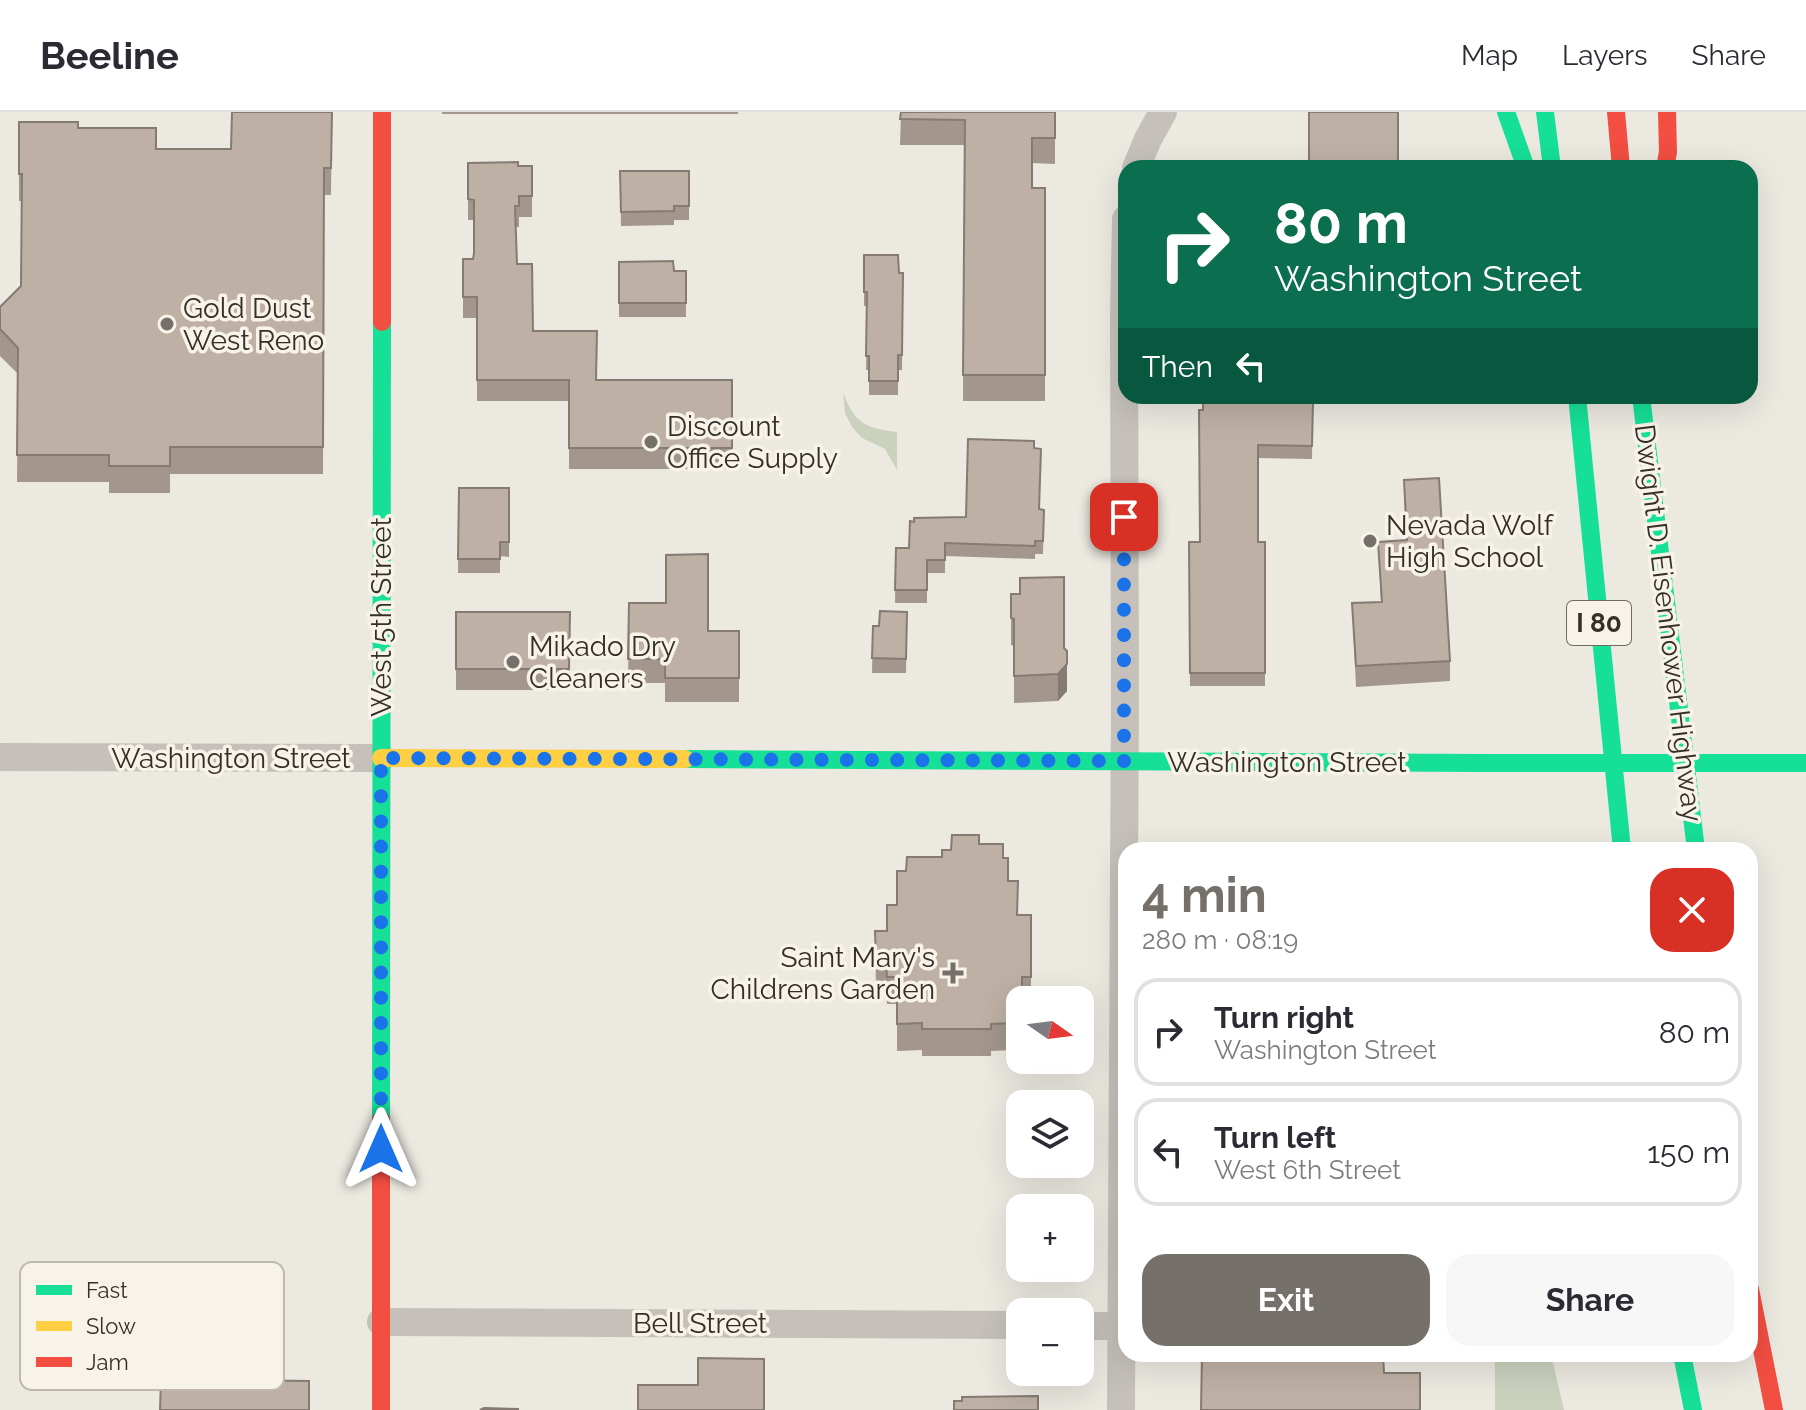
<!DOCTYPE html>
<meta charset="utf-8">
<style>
:root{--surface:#fff;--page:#f7f7f7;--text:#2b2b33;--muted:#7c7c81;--line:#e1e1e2;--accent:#757069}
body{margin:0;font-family:Raleway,sans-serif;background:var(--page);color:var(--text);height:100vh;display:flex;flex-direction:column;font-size:30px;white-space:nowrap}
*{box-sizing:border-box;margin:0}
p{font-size:26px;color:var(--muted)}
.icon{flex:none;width:44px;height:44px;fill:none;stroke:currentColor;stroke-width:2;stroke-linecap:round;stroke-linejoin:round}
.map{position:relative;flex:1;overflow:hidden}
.panel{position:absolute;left:1118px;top:730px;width:640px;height:520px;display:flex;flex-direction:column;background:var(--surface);border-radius:24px;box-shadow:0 8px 32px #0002}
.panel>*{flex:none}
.top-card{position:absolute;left:1118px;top:48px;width:640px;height:244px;border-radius:24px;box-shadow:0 8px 32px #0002;background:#0b6e4f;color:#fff;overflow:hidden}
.needle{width:52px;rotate:104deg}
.controls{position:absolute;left:1006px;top:874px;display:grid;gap:16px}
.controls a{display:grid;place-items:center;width:88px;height:88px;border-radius:16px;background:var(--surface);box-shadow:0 8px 32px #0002;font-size:40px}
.pin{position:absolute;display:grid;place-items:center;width:68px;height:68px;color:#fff;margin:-34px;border-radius:16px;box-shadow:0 4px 12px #0006}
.me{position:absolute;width:88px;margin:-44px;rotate:0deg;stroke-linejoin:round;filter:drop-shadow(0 0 6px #0008)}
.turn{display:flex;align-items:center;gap:28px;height:168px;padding:0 24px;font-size:36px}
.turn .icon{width:104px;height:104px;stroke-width:2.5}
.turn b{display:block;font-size:56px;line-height:68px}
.then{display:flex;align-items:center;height:76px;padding:0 24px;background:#0003;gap:16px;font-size:30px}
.round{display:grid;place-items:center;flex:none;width:84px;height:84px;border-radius:24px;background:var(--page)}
.head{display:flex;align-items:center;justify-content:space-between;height:136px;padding:0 24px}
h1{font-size:48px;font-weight:700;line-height:60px;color:var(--accent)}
.cta{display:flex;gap:16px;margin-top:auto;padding:16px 24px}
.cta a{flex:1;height:92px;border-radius:24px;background:var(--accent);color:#fff;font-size:32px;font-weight:700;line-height:92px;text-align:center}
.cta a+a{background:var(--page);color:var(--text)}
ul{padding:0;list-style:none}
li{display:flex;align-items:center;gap:24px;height:108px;margin:0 16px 12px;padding:0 8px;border:4px solid var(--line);border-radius:24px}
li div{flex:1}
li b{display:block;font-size:30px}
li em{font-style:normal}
header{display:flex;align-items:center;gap:48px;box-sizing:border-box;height:112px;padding:0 40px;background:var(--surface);border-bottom:2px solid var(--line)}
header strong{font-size:38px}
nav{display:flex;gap:44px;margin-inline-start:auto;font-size:28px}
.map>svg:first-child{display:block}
.green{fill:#cad1bd}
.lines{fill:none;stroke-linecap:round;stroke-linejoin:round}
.street{stroke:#c5c0ba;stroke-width:28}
.fast{stroke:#16e098;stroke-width:18}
.slow{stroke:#ffcf43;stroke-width:18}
.jam{stroke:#f24e42;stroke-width:18}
.fast-bridge{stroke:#16e098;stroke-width:18}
.wall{fill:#a3978d}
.shaded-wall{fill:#857b73}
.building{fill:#beb0a4;stroke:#857b73;stroke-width:2}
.route{stroke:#1a73e8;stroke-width:14;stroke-dasharray:0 25.2}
.poi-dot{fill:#757069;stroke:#f8f3e9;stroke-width:3}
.labels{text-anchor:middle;stroke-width:7;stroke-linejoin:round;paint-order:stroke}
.shield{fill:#f8f3e9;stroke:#706a63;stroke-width:2}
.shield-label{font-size:26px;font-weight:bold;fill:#352f29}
.poi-label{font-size:28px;fill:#352f29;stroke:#f8f3e9;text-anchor:start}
.street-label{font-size:28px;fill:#352f29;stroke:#f8f3e9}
.key{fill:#f8f3e9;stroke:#beb8af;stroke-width:2}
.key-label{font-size:22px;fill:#352f29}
</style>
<header>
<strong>Beeline</strong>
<nav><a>Map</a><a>Layers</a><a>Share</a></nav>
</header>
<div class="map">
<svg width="1806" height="1298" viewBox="0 0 1806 1298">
<rect width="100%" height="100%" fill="#ece9e1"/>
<g class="green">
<path d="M843,280C854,311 865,316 897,320V358L885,337L862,326L852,315L845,301Z"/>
<path d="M1495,1242H1525L1531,1248L1539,1245V1242H1551L1564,1298H1495Z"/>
</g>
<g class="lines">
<g class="street">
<path d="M1136,56L1148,27L1163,0"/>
<path d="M0,645L381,646"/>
<path d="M381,1210L1020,1213"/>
<path d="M1080,1214H1122"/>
<path d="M1121,1298L1125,587L1124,203L1126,107"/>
</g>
<g class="fast">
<path d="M1506,0L1526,56"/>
<path d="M1545,0L1552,56"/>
<path d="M1577,284L1622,738"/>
<path d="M1641,284L1696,738"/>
<path d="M685,647L1488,651"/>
<path d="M381,1008L382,210"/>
<path d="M1682,1242L1693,1298"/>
</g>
<path class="slow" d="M381,646L685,647"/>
<g class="jam">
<path d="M1616,0L1621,56"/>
<path d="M1665,56L1668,40L1667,0"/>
<path d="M382,210V0"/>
<path d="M1750,1177L1774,1298"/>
<path d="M381,1298V1008"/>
</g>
<path class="fast-bridge" d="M1488,651H1806"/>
</g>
<g class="wall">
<path d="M332,0L331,83H324L323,362H170V381H109V370H17L18,262L0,244V195L21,174L22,89H19V10L78,16L156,37H231Z"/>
<rect x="442" y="0" width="296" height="2"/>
<path d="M901,0H1055V52L1032,51V76H1045V289H963L964,33H900Z"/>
<path d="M468,51L532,54V105H519V115H516L517,152L533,219L597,268H732V357H569V289H477V206H463V147H473L474,141V108H468Z"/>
<path d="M620,59H689V108H674V113L621,114Z"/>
<path d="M864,143L899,161H903L902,258H898V283H869V258H866L867,194H864Z"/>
<path d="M619,150L674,159H686V205H619Z"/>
<path d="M1255,288L1313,289L1312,347L1258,346V430H1265V574H1190L1189,430H1200L1203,298Z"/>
<path d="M1034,336L1040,397L1044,398L1043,442H1035V447L945,444V461H927V491H895L896,436H909L966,405Z"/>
<path d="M1404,368L1450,549V569L1356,575L1352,491L1381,490L1378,430L1406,428Z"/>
<path d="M459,376H509V445L500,444V461H458Z"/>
<path d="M1011,482L1064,536L1067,579L1058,589L1014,591V534L1011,533Z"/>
<path d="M629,491L708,519H739V590H665V571H628Z"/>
<path d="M456,500H570L569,578H456Z"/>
<path d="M907,500L906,561H872L873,514H879Z"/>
<path d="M979,732L1003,746L1018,803H1031V888H1020V926L1014,925V938L991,939V944H922V938L897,939V892H887L886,876H876L875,819H887L897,793L906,759L942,745L951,738Z"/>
</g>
<path class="shaded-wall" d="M1067,552V579L1058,589V562Z"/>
<g class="building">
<path d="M232,0H332L331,56H324L323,335H170V354H109V343H17L18,236L0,217V195L21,174L22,62H19V10H78V16H156V37H231Z"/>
<path d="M901,0H1055V26H1032V76H1045V263H963L965,8L900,7Z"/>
<rect x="1309" y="0" width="89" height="56"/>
<path d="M518,50V54H532V84H519V94H515L517,152H532L533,219H597L596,268H732V336H569V268H477V185H463V147H473L474,141V88L468,87V51Z"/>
<path d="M620,59H689V94H674V99L621,100Z"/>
<path d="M864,143H898L899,161H903L902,243H898V269H869V244H866L867,180H864Z"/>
<path d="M673,149L674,159H686V191H619V150Z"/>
<path d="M1203,284H1255V288L1313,289L1312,334L1258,333V430H1265V561H1190L1189,430H1200L1199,298H1203Z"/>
<path d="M968,327L1034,329V336L1041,337L1039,397L1044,398L1043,429H1035V434L945,431V448H927V478H895L896,436H909L910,409L914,410V406L966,405Z"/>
<path d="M1439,366L1450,549L1356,554L1352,491L1382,490L1378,430L1407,428L1404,368Z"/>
<path d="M459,376H509V430H500V447H458Z"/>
<path d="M708,442V519H739V566H665V547H628L629,491H666V443Z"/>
<path d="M1064,465V536L1067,539V552L1058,562L1014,564V507L1011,506V482H1020V466Z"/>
<path d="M880,499L907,500L906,547L872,546L873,514H879Z"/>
<path d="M456,500H570L569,557H456Z"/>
<path d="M952,723H979V732H1003V746H1008V769H1018L1017,803H1031V865H1022V888H1020V899L1014,898V911L991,912V917H922V911L897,912V865H887L886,849H876L875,819H887V793H897V759H906L907,745H942V738H951Z"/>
<path d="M1202,1242H1383L1384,1261H1420V1298H1201Z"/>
<path d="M698,1246L764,1247V1298H638V1273H698Z"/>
<path d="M161,1267L309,1269V1298H160Z"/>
<path d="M1038,1284V1298H954V1289H962V1285Z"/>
<path d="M484,1296L518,1297V1298H480Z"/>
</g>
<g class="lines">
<path class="route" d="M381,1037V646L1124,649V405"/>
</g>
<g class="poi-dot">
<circle cx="167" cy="212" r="8"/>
<circle cx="651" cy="330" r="8"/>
<circle cx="1370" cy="429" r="8"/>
<circle cx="513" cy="550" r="8"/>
<path d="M949 849h8v8h8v8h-8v8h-8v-8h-8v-8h8z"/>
</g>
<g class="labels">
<rect class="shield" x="1567" y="489" width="64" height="44" rx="6"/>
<g class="shield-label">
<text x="1599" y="520">I 80</text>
</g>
<g class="poi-label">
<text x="183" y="206">Gold Dust<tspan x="183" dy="32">West Reno</tspan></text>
<text x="667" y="324">Discount<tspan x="667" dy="32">Office Supply</tspan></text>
<text x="1386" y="423">Nevada Wolf<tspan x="1386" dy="32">High School</tspan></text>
<text x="529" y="544">Mikado Dry<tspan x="529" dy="32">Cleaners</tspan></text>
<text x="935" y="855" text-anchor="end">Saint Mary's<tspan x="935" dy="32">Childrens Garden</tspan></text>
</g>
<g class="street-label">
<text transform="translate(381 505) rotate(-90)" y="10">West 5th Street</text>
<text transform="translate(1669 511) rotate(83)" y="10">Dwight D. Eisenhower Highway</text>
<text x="231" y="656">Washington Street</text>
<text x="1287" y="660">Washington Street</text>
<text x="700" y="1221">Bell Street</text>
</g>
</g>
<rect x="20" y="1150" width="264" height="128" rx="12" class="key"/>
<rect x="36" y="1173" width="36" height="10" fill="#16e098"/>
<rect x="36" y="1209" width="36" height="10" fill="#ffcf43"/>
<rect x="36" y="1245" width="36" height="10" fill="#f24e42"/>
<g class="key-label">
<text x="86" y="1186">Fast</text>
<text x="86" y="1222">Slow</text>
<text x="86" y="1258">Jam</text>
</g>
</svg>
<div class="controls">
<a><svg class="needle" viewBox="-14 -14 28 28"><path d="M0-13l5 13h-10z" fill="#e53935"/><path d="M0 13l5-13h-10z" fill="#7c7c81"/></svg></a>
<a><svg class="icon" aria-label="layers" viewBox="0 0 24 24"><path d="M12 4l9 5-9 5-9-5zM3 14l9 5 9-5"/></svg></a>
<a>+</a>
<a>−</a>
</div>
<div class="pin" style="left:1124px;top:405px;background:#d93025"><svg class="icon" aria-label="arrive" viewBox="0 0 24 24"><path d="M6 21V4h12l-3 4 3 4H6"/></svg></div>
<svg class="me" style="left:381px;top:1037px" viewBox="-20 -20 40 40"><path d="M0-17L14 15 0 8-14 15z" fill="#1a73e8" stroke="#fff" stroke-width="4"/></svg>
<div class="top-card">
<div class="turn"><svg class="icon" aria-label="right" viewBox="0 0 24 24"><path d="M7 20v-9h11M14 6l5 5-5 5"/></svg><div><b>80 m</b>Washington Street</div></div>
<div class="then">Then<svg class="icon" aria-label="left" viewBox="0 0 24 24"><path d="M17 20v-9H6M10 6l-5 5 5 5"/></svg></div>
</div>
<section class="panel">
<div class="head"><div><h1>4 min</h1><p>280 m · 08:19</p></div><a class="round" style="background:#d93025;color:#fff"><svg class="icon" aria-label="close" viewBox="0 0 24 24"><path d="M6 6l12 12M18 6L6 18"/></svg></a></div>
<ul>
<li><svg class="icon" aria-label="right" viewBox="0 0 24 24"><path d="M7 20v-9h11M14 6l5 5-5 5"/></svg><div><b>Turn right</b><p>Washington Street</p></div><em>80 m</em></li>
<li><svg class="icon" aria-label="left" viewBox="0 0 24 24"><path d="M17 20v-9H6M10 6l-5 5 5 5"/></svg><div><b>Turn left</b><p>West 6th Street</p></div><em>150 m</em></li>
</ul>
<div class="cta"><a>Exit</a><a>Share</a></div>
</section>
</div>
